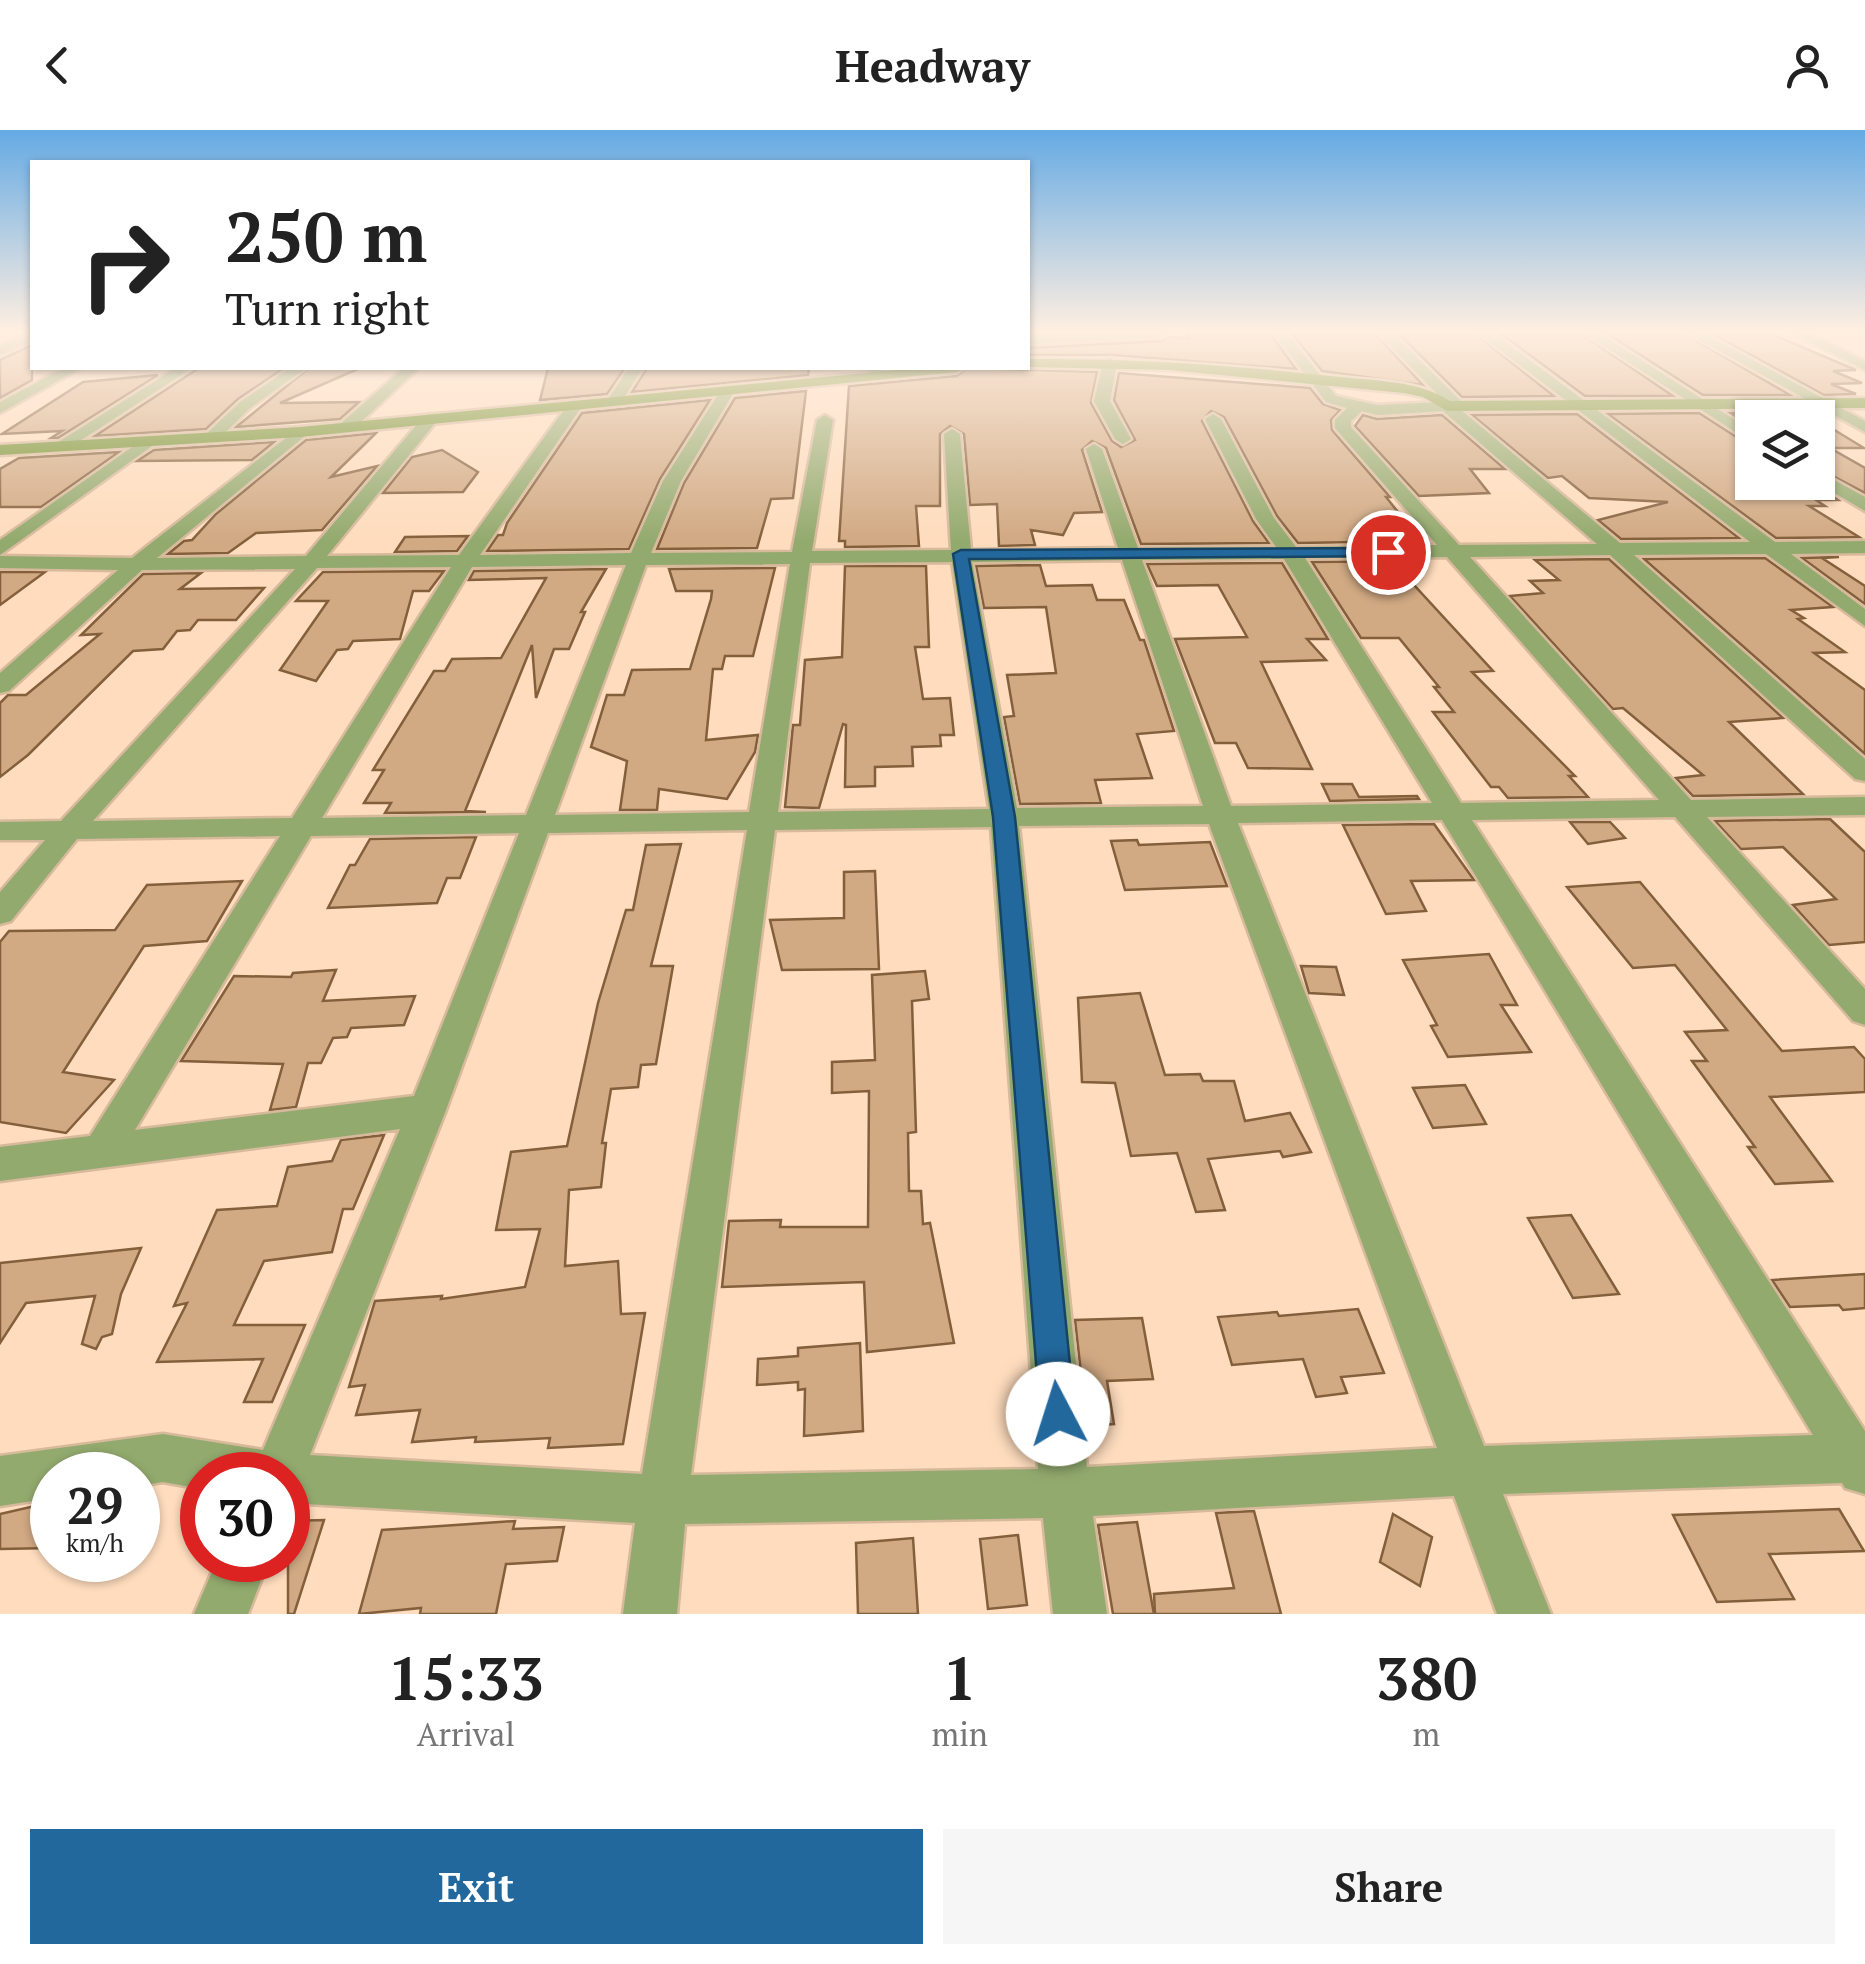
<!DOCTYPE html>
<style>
:root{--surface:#fff;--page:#f6f6f6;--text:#222;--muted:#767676;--accent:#22689c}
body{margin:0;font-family:"PT Serif",serif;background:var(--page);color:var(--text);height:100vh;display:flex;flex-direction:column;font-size:38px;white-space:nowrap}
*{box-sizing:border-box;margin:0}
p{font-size:32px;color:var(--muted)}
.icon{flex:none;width:55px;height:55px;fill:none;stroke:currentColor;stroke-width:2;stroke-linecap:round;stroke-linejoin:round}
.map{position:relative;height:1484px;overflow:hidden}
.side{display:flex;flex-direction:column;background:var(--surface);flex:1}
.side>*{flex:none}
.hud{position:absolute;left:30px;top:30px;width:1000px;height:210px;border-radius:0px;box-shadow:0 2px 8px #0004;background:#fff;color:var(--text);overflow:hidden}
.tools{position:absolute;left:1735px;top:270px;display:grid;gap:20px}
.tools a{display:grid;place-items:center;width:100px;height:100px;border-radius:0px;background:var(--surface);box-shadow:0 2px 8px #0004;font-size:50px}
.speed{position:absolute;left:30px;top:1322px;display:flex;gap:20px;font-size:50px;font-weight:700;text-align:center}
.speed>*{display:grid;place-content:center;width:130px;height:130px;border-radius:50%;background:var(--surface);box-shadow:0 2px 8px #0004;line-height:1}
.speed small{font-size:25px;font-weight:400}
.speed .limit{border:15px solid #d22;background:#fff;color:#111}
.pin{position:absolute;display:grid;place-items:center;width:85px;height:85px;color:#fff;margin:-42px;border:5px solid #fff;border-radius:50%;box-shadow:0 2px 10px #0007}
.me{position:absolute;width:110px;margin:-55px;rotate:355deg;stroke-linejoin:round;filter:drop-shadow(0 0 8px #0008)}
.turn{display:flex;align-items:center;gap:35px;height:210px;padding:0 30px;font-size:45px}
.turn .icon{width:130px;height:130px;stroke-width:2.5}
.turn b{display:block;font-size:70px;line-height:85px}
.eta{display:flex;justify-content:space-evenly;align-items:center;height:170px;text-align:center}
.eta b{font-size:60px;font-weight:700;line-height:70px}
.button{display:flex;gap:20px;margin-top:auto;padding:20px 30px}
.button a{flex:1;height:115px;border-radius:0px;background:var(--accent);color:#fff;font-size:40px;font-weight:700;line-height:115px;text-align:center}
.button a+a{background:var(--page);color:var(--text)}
header{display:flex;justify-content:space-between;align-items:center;height:130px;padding:0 30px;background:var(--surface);font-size:45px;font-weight:700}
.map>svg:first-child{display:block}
.building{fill:#d1a983;stroke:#845f3b;stroke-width:2.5}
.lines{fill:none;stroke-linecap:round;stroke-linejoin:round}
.street-casing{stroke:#d7b99c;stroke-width:5}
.secondary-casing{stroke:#d7b99c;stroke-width:5}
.street{fill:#93aa6e;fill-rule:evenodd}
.secondary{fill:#6d8d28;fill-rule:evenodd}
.route{fill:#22689c;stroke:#164465;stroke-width:2.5}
</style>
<header><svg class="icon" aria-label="back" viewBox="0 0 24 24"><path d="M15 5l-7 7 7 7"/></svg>Headway<svg class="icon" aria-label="person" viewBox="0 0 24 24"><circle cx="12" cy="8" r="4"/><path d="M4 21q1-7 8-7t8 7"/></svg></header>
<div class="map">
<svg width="1865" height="1484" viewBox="0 0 1865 1484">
<rect width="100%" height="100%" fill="#fedcbd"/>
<g class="building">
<path d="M1213,203H1270L1296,239L1112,225H1028V218L1162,211L1169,207L1189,208L1187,204Z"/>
<path d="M1292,203H1374L1423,255L1322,241Z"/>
<path d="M1398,203H1474L1554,266L1462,267Z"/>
<path d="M1500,203H1580L1673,266H1585Z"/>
<path d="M1606,203H1683L1790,265H1703Z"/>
<path d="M1711,203H1769L1856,240L1833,241L1862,253L1831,254L1856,264L1824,265Z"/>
<path d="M32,215V250L0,268V230Z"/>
<path d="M199,238H284L238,269L206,299L95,306Z"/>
<path d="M309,238H360L280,273L359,272L340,289L236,297Z"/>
<path d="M548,238H625L607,264L540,270Z"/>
<path d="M647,238H809L808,245L632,262Z"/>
<path d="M967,238L1097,242L1091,273L1112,311L1121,317L1135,310L1114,270L1119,243L1310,258L1323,274L1340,280L1331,290L1332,300L1390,367H1386L1421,411L1298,413L1277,386L1224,287L1211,281L1202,291L1253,391L1269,413L1141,414L1106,318L1092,311L1082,320L1102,382L1074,383L1063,405L1031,400L1035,415L999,416L997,374L970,375L964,304L950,296L940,304V376H916L919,416L845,417V411H839L849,256L957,246Z"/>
<path d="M158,245L58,308H51L62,301L2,304L83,252Z"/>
<path d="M806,261L793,368L771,369L757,418L657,419L684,353L735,268Z"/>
<path d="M710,270L660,349L629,419L487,421L498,405H503L507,393L582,283Z"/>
<path d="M1821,282L1830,287L1752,288V297L1730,283Z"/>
<path d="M1699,283L1752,317V352H1812L1838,370H1816L1825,376H1809L1859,407L1776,408L1608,284Z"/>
<path d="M1577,284L1739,408L1621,409L1598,390L1668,372L1589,368L1562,346L1548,348L1472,285Z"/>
<path d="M1363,285L1377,289L1442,285L1505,339H1470L1489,363L1419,366L1355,296Z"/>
<path d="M1818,290L1864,318H1830L1865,338V363L1818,338Z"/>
<path d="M376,303L331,347L377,336L322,400L256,403L228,423L168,424L184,411L192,410L216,384L306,310Z"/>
<path d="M274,312L252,330L137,331L154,320Z"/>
<path d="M442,320L478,342L463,362L383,363L412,327Z"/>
<path d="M119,322L41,377H0V339L19,328Z"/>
<path d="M468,406L457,421L395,422L405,407Z"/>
<path d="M1839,427L1822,428L1865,456V474L1802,428Z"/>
<path d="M1765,428L1833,477L1791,480L1804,488L1798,489L1845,522L1814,523L1865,560V624L1644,429Z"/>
<path d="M1609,429L1783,588L1729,592L1803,664L1693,666L1676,648L1703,645L1623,578L1613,579L1510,466L1543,463L1530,451L1559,450L1535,430Z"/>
<path d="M1415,431L1403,443L1493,541L1472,542L1575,646H1569L1588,667L1508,668L1499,657H1491L1433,582H1454L1434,557H1439L1399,508H1361L1312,432Z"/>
<path d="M1282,433L1328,509H1307L1326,530L1261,532L1312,639L1248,638L1236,613H1215L1175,509L1247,507L1218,455L1157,456L1147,434Z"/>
<path d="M1040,435L1046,456L1092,455L1097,470H1124L1140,510H1144L1174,601L1137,604L1152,648L1095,650L1101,673L1020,674L1004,587L1014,586L1007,545L1056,543L1046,477L984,478L976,436Z"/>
<path d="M845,436H926L929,517H915L923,569L950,568L954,605H940L941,616L912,617L913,636L875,637V656L845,657L846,595L843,594L819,678L785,677L793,595H800L805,530L842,527Z"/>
<path d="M775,438L753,526H725L722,539H713L706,610L758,605L755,622L727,669L659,659L657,680H620L627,631L591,617L607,565H624L632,540L690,539L711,469L712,461H676L669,439Z"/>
<path d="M606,439L581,482H585L569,519H554L536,568L532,515L465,681L486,682L385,683L391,673H364L384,640H373L434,541H445L452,529L501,528L546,448L469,450L474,441Z"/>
<path d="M444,441L429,461H413L400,509L353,511L348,519L337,520L316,551L280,540L328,471H296L323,442Z"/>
<path d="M0,442H45L0,475Z"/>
<path d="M201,443L180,459L264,458L236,490H198L190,500L177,501L163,519L133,521L28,625L0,647V573L8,565H26L100,504L81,505L143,444Z"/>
<path d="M1322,654H1352L1359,667L1417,666L1419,669L1330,671Z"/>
<path d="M1830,689L1865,722V812L1829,815L1793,775L1836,769L1783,717L1741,719L1715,691Z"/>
<path d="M1570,692H1610L1625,708L1588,714Z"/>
<path d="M1434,694L1474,750L1411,751L1426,781L1386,784L1343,695Z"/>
<path d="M476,707L460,748H447L437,773L328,778L350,735H355L370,709Z"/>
<path d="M1137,710L1139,715L1210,712L1227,756L1125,760L1111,711Z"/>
<path d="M681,714L651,836H673L656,934L641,935L638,957L611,959L602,1013H606L601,1057L569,1060L565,1136L618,1131L621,1184L645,1183L623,1314L548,1318L550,1308L475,1312L476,1307L412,1312L420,1280L356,1285L365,1255L349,1257L375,1171L442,1166L441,1169L525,1157L540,1099L496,1100L511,1022L567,1016L598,873L626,780H633L646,715Z"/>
<path d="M875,741L879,839L782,840L770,790L844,788V742Z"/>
<path d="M242,751L207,811L144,816L63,942L114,950L66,1003L0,992V812L9,801L115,800L147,755Z"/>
<path d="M1640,752L1782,921L1854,917L1865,929V962L1770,967L1832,1051L1775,1054L1748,1017H1755L1692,931H1707L1685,902L1727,900L1675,835L1633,838L1567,757Z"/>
<path d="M1489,824L1517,875H1501L1531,922L1448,927L1431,896L1437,895L1403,830Z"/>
<path d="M1301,836L1336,837L1344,865L1309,863Z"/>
<path d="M336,840L323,871L415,866L404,895L351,898L347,907L333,908L321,933H308L296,977L270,980L283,934L181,931L234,846L291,847L293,843Z"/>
<path d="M925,841L929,869L912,871L916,1002L908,1003L909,1061H921L923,1094L930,1093L954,1213L867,1222L864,1152L722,1157L729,1091L781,1090L780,1097H868L869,961L832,963V932L875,930L872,845Z"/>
<path d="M1140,863L1165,945L1200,944L1203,951H1234L1245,991L1290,983L1311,1022L1283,1027L1280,1021L1208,1029L1225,1080L1196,1082L1177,1023L1131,1026L1115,953L1082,952L1078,868Z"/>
<path d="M1465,955L1486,994L1433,998L1413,958Z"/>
<path d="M384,1005L353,1079H343L332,1122L264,1131L234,1195H305L272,1272H244L263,1229L157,1232L187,1173L174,1176L217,1080L277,1076L288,1037L332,1031L341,1010Z"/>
<path d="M1571,1085L1619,1164L1573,1168L1528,1088Z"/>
<path d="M141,1118L121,1164L112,1204L102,1207L96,1219L82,1214L95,1166L26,1173L0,1213V1133Z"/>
<path d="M1865,1144V1178L1843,1180L1839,1175L1790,1177L1772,1150Z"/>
<path d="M1358,1179L1384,1243L1341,1247L1347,1263L1316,1267L1303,1229L1232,1235L1218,1187L1277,1182L1279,1186Z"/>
<path d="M1142,1188L1153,1249L1107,1251L1114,1294L1087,1296L1075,1190Z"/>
<path d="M860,1213L863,1301L804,1306L805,1259L798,1260V1252L757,1255L758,1229L798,1226V1218Z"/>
<path d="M52,1372V1418L0,1419V1384Z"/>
<path d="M1839,1379L1864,1421L1769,1424L1794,1469L1717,1472L1673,1385Z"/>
<path d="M1254,1381L1281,1484H1155L1154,1464L1234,1458L1216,1383Z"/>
<path d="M1393,1384L1432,1407L1420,1456L1380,1432Z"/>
<path d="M324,1390L294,1484H288V1391Z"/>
<path d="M515,1391L513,1399L564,1397L557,1431L506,1434L496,1484H420L421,1478L359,1484L382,1400Z"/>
<path d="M1137,1392L1154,1484H1113L1098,1395Z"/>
<path d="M1018,1405L1027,1475L988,1479L980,1409Z"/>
<path d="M913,1408L918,1484H858L856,1413Z"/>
</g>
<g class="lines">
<defs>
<g id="street">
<path d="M27,203H32V211L0,225V216Z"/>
<path d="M1081,203H1168L1162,207L1028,214V206Z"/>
<path d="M1274,203H1287L1336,266L1377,275L1445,272L1378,203H1392L1463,273L1466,276L1461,280L1620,413L1750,412L1478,203H1493L1775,412L1865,411V423L1791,424L1865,479V496L1766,424L1634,425L1865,629V651L1855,649L1610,425L1470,427L1691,670L1865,667V685L1707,687L1865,859V895L1853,891L1675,687L1472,690L1865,1301V1364L1845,1358L1842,1353L1503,1364L1551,1484H1497L1454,1366L1093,1386L1107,1484H1053L1043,1388L685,1394L677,1484H623L635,1393L288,1373V1345H202V1359L163,1352L138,1356V1345H52V1368L0,1376V1326L163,1304L263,1320L400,999L0,1051V1017L90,1006L280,706L77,709L11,791L0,794V762L45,710H0V692L61,691L295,439L142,440L9,561L0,563V543L118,440L0,438V426L132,428L300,297L308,302L306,305L157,428L306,426L424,286L430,284L438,289L436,292L327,426L459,425L569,273L574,271L582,276L480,425L631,423L663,351L721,260L728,256L735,260L681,351L651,423L792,422L817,290L825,285L833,290L812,421L951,420L944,304L952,299L960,304L971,420L1118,418L1086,319L1094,314L1102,319L1138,418L1276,417L1256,389L1205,289L1213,284L1221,289L1274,388L1296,417L1437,415L1335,298V290L1347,278L1326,272ZM1362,281L1377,285L1443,281L1597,414L1459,415L1351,297V291ZM1447,427L1659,670L1461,673L1305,428ZM1284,429L1432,673L1231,676L1142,430ZM1122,430L1203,676L1017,678L972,432ZM952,432L989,679L778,682L810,433ZM790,434L749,682L555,685L646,435ZM626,435L526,685L322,688L472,437ZM451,437L292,688L93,691L317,438ZM1442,690L1813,1305L1484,1316L1238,693ZM1209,694L1437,1318L1087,1337L1019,696ZM991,697L1038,1339L691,1345L775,700ZM747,700L642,1344L310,1325L446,980L548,703ZM519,703L414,966L135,1000L311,706Z"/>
<path d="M1584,203H1599L1752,301V313Z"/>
<path d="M1687,203H1703L1865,291V302Z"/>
<path d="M1792,203H1809L1865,231V240Z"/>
<path d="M1110,228L1117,232L1110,271L1131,309L1123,314L1115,309L1094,271L1103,232Z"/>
<path d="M64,238H81L0,283V272Z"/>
<path d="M176,238H192L66,320L52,316Z"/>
<path d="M290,238H306L250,278L218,310H206V304L240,272Z"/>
<path d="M404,238H419L351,301H339V295Z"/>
<path d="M629,238H643L619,275H609L606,272Z"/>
<path d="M865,238H881L888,244L876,247Z"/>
<path d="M145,308L159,311L0,425V410Z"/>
<path d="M1818,341L1865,367V381L1816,352Z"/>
<path d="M217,1430H269L248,1484H194Z"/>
</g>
<g id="secondary">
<path d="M1028,229C1129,228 1230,235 1330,246C1370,251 1416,249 1450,271L1865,268V278L1447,281L1423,267L1404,263L1169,240L1028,237Z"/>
<path d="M918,238H964L957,242L300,307L0,325V315L300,297Z"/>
</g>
</defs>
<use href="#street" class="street-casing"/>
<use href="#secondary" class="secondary-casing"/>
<use href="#street" class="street"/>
<use href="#secondary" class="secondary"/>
</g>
<linearGradient id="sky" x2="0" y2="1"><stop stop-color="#65aae4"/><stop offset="0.49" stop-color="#ffefe1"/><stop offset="1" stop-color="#ffefe1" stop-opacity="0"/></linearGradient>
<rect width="1865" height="411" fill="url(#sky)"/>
<path class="route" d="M1388,418L1396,422L1394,426L969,429L1015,687L1075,1284L1070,1296L1058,1302L1045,1296L1040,1284L993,687L953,424L961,420Z"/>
</svg>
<div class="tools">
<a><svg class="icon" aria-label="layers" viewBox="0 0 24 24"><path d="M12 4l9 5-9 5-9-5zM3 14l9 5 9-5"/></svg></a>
</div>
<div class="speed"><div>29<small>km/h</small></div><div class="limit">30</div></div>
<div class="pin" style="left:1388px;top:422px;background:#d93025"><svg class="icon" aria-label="arrive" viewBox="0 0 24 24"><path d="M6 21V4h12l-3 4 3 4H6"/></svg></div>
<svg class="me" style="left:1058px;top:1284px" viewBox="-20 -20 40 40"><circle r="19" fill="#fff"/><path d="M0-13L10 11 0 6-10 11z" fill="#22689c"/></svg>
<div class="hud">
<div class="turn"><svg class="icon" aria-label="right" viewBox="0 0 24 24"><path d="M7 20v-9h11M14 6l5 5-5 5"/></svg><div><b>250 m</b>Turn right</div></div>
</div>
</div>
<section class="side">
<div class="eta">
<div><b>15:33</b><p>Arrival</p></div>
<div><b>1</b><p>min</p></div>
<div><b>380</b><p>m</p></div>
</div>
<div class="button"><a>Exit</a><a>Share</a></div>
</section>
